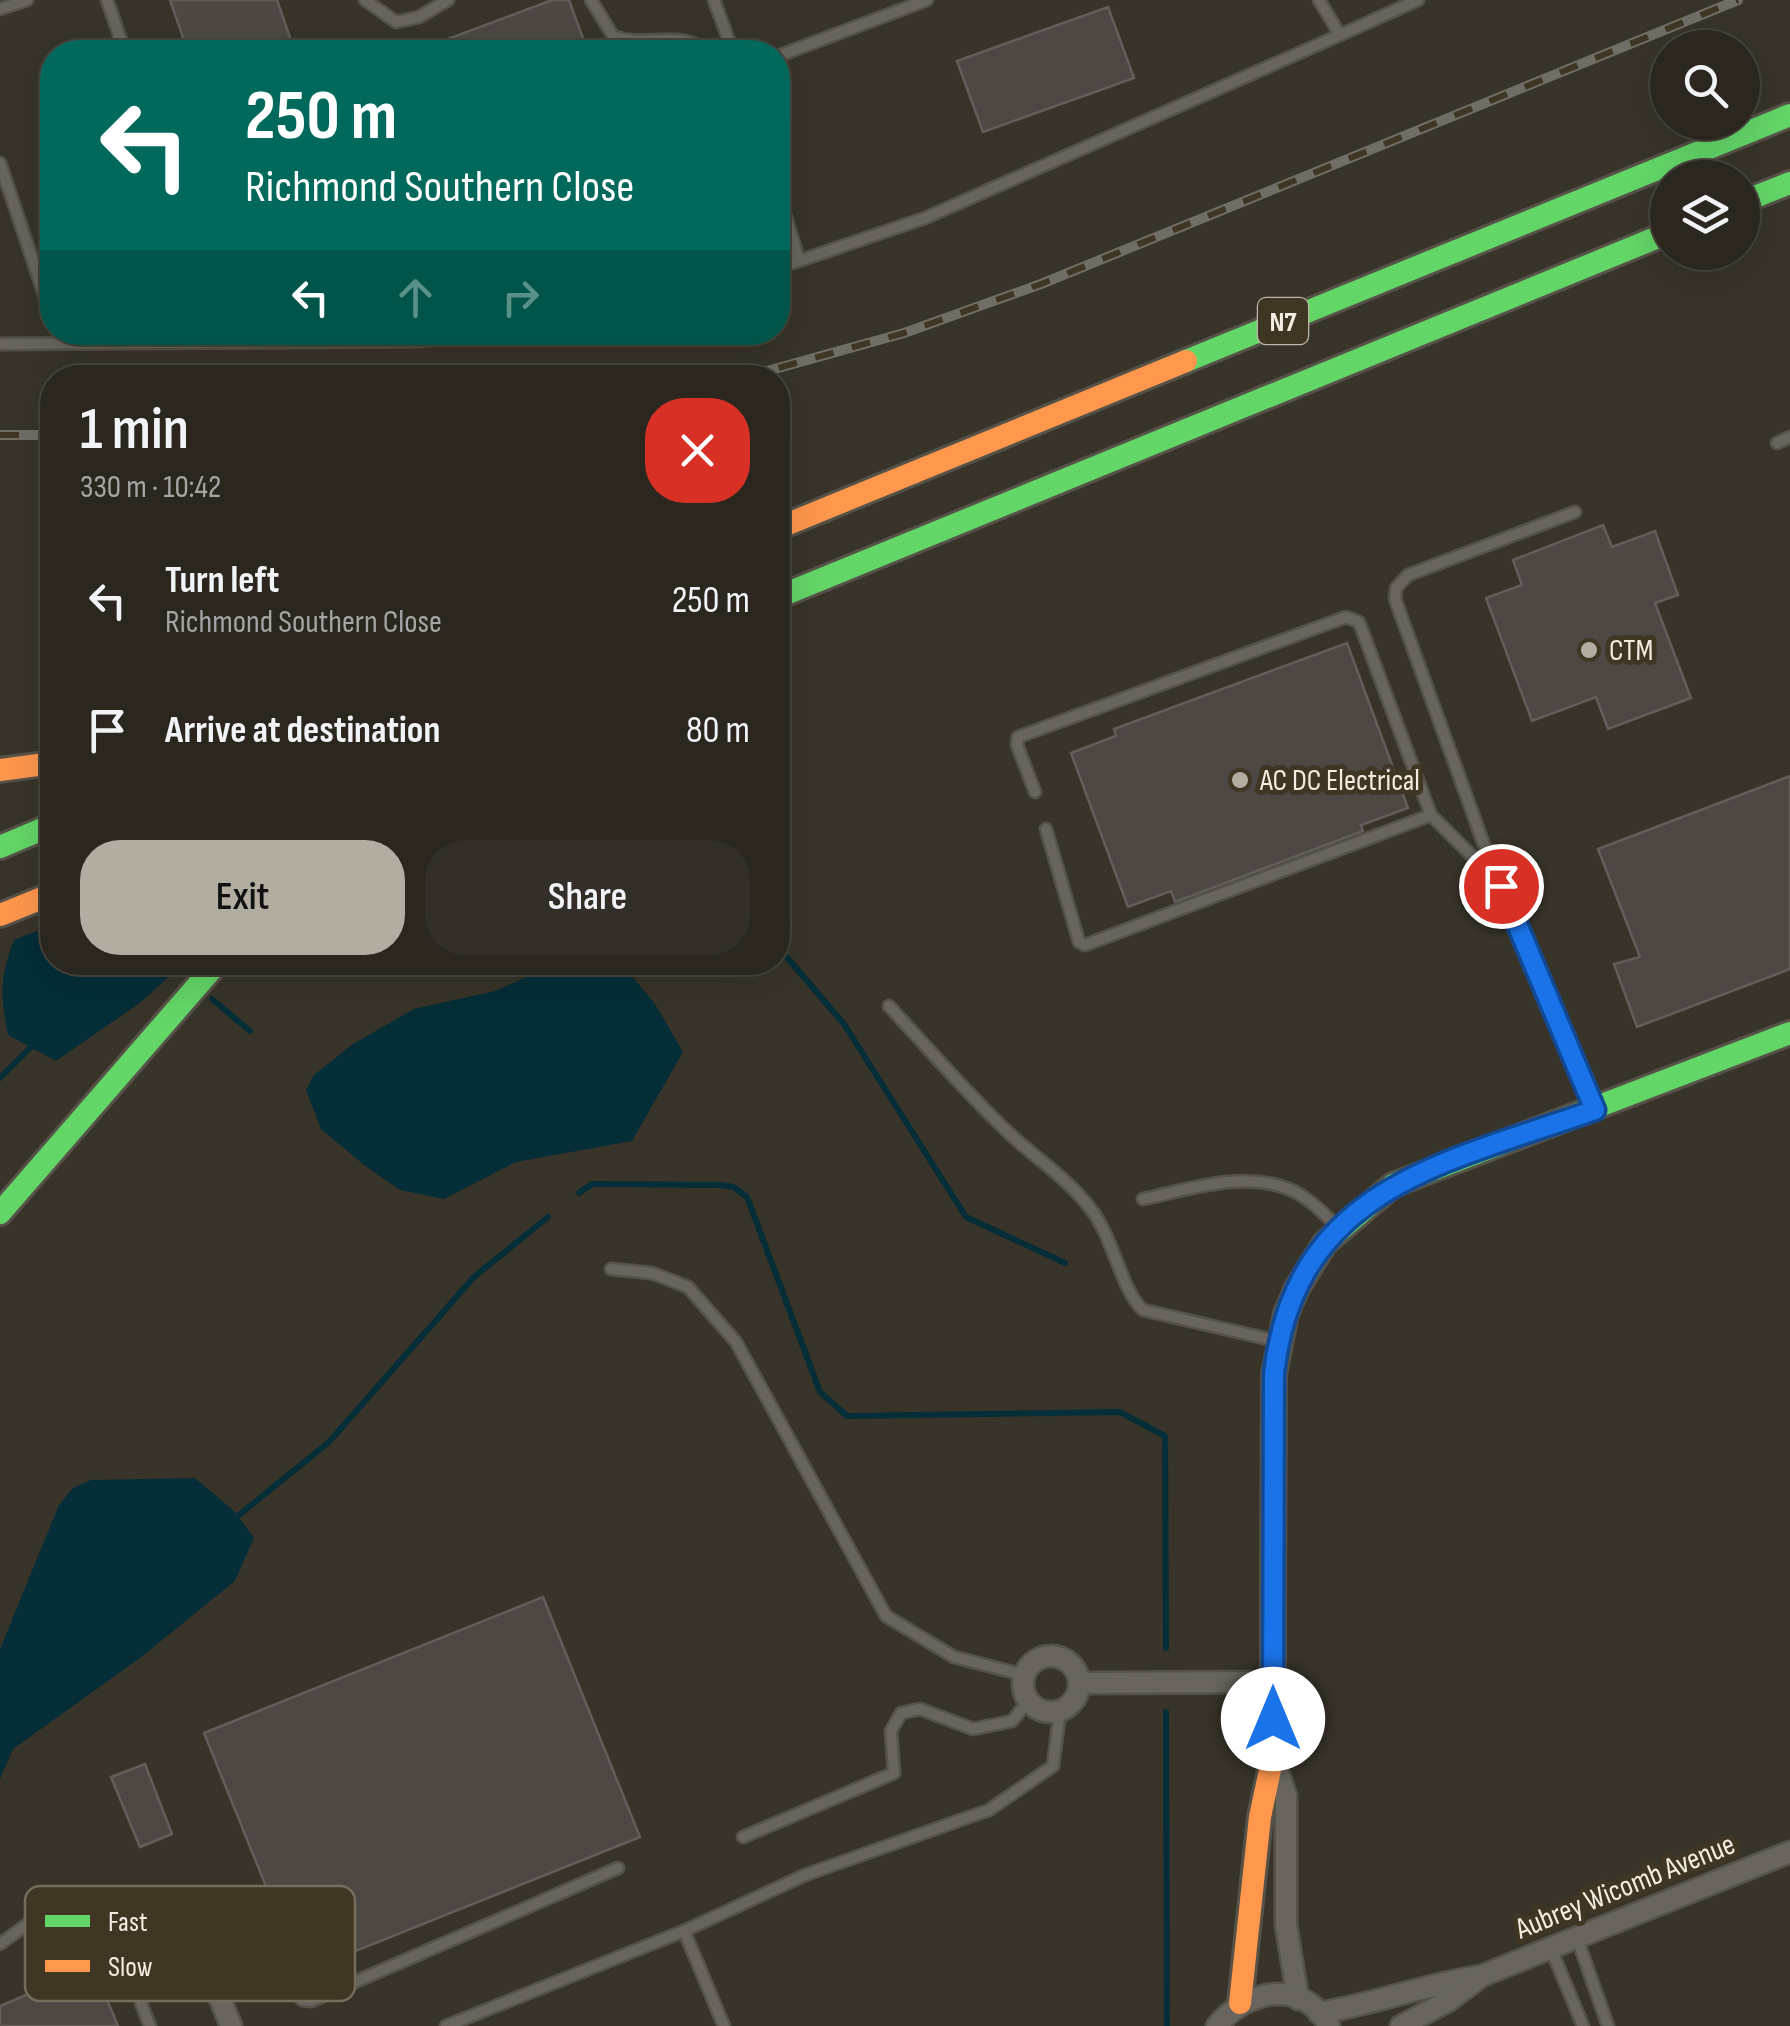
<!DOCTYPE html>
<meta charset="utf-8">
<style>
:root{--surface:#2b271f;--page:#332f28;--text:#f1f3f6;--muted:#a6a5a4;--line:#47443d;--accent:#b3ada1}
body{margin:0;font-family:"Sofia Sans Condensed",sans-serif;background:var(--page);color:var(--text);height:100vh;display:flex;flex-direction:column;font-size:38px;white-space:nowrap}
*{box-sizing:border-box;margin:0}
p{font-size:32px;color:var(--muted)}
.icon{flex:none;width:55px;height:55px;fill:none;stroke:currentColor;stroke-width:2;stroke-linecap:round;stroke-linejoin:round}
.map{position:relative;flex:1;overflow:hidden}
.side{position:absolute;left:40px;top:365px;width:750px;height:610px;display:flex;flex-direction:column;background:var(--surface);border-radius:40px;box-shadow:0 10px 40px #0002,0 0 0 2px var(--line)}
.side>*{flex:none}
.banner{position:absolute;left:40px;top:40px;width:750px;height:305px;border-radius:40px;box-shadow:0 10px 40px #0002,0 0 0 2px var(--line);background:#00695c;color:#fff;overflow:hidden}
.tools{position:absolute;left:1650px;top:30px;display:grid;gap:20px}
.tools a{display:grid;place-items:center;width:110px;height:110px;border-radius:50%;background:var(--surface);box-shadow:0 10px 40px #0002,0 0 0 2px var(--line);font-size:50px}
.pin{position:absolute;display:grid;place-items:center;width:85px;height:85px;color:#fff;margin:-42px;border:5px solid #fff;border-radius:50%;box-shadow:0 2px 10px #0007}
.me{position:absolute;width:110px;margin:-55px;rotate:0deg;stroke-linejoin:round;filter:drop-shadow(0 0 8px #0008)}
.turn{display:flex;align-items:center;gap:35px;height:210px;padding:0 40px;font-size:45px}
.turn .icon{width:130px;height:130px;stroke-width:2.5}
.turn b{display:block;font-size:70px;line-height:85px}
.lanes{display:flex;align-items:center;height:95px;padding:0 40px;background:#0003;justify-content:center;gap:50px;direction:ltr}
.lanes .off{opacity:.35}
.round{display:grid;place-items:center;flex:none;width:105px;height:105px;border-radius:40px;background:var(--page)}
.headline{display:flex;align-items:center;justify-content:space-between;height:170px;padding:0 40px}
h1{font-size:60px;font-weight:600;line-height:75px}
.primary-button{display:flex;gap:20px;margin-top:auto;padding:20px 40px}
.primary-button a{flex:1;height:115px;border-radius:40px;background:var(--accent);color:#111;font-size:40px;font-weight:600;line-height:115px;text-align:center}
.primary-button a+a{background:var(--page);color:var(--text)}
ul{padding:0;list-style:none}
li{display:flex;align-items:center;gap:30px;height:130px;padding:0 40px}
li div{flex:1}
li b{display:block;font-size:38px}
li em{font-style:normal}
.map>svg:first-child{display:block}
.water{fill:#052e38}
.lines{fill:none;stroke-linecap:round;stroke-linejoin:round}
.stream{stroke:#052e38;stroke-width:6}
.building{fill:#4e4845;stroke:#645e5b;stroke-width:2.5}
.lane-casing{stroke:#565248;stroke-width:15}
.street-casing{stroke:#565248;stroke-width:25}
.fast-casing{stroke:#565248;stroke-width:28}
.slow-casing{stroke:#565248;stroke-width:28}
.lane{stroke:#69655e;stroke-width:10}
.street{stroke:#69655e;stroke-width:20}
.fast{stroke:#63d668;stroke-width:22}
.slow{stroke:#ff974d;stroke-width:22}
.rail-casing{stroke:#716e66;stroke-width:10}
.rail{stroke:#3f3623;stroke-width:6;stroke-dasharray:19;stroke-linecap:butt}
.route-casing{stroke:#114b97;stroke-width:25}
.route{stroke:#1a73e8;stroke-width:18}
.poi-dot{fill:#b3ada1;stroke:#3f3623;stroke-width:4}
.labels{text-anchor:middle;stroke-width:10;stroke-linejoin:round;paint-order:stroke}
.shield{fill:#3f3623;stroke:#beb7a9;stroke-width:2.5}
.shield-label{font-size:28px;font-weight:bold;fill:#f4eee2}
.poi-label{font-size:30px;fill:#f4eee2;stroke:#3f3623;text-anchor:start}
.street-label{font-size:30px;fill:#f4eee2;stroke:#3f3623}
.key{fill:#3f3623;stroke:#756d5c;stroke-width:2.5}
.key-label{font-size:28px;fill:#f4eee2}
</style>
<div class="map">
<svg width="1790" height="2026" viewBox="0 0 1790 2026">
<rect width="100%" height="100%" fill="#393429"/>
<g class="water">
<path d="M52,925V962L184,963L141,1002L56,1061L8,1035C0,995 0,977 14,940Z"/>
<path d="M560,962L621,963L655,1004L683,1052L632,1141L516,1162L444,1199L400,1190L364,1165L321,1129L306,1090L314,1075L353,1044L414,1009L495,991Z"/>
<path d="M195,1478L235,1512L254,1538L235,1581L140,1658L13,1749L0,1779V1649L59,1505L73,1488L91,1480Z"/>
</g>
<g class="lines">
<g class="stream">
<path d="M778,947L844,1024L966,1217L1065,1263"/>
<path d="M212,999L250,1031"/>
<path d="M0,1078L31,1047"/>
<path d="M579,1193L592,1184L720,1185L734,1187L747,1197L820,1392L847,1416L1120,1412L1165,1436L1166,1648"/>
<path d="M233,1520L329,1442L474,1277L548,1217"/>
<path d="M1166,1712L1167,2026"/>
</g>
</g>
<g class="building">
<path d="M170,0H277L295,52H188Z"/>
<path d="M552,0H569L588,52H413Z"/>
<path d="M1108,7L1134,78L983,132L957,61Z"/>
<path d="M1603,525L1612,547L1655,531L1678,595L1655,603L1691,698L1608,729L1596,697L1532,721L1486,598L1522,585L1513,560Z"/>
<path d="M1347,643L1408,808L1361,825L1363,831L1175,902L1171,891L1128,907L1071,753L1116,736L1114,729Z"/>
<path d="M1790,776V969L1637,1027L1614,964L1640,957L1598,849Z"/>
<path d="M543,1597L640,1837L301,1973L204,1733Z"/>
<path d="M145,1764L172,1834L140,1847L111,1777Z"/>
<path d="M93,1966L118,2026H0V2006Z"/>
</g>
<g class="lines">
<defs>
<g id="lane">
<path d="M107,0L125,52"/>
<path d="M365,0L396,22L419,17L448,0"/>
<path d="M591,0L613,36C646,49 678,28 709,52"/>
<path d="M714,0L733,52"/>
<path d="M1319,0L1340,35L1418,0"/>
<path d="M0,9L27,0"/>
<path d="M778,56L927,0"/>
<path d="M0,163L52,318"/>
<path d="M778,192L799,260"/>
<path d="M778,268L925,218L1340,35"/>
<path d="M0,344L413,341L554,332"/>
<path d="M1777,443L1790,437"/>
<path d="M1575,512L1408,575L1396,588L1395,599L1483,842L1593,1104"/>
<path d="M1035,792L1017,745L1018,737L1346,617L1359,622L1431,815L1497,881"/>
<path d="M1046,829L1079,942L1085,945L1431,815"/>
<path d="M889,1006C929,1049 968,1095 1011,1135C1038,1160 1068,1179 1090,1208C1114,1238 1121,1290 1143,1310L1277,1341"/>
<path d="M1143,1199C1187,1190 1241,1171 1286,1188C1305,1194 1322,1212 1337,1226"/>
<path d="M611,1269L652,1273L688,1287L736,1342L886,1616L954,1657L1024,1675"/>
<path d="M743,1837L894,1773L891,1731L901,1713L920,1709L973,1729L1012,1721L1028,1701"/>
<path d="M108,1929L144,1931L180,1971L198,1981L262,1960L276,1964L286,1973L302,2000L311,2001L618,1868"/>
<path d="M684,1931L805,1875L989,1810L1053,1766L1060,1711"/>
<path d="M1577,1938L1608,2026"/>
<path d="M0,1944L29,1923L81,1903C120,1925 133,1986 150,2026"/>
<path d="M1551,1949L1583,2026"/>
<path d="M446,2026L684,1931L724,2026"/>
</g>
<g id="street">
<circle cx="1051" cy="1684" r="28"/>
<path d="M1080,1683L1273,1682"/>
<path d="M1273,1756L1286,1796V1925L1298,1999"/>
<path d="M201,1951L231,2026"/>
<path d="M1319,2013C1375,2004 1426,1984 1481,1976L1790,1852"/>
<path d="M1217,2026C1247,1989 1303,1978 1329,2026"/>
<path d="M1401,2026L1448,2001L1480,1977"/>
</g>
<g id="fast">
<path d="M1742,202L1790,183"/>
<path d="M1186,361L1790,115"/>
<path d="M778,597L1668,233"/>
<path d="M0,847L52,825"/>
<path d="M0,1213L218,962"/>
<path d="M1273,1603L1274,1374L1286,1314L1297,1288L1325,1243L1393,1185L1790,1033"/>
</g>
<g id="slow">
<path d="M778,528L1186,361"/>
<path d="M0,770L52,763"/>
<path d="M0,915L52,894"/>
<path d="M1240,2003L1260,1817L1273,1756V1603"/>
</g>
</defs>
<use href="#lane" class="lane-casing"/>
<use href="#street" class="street-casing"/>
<use href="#fast" class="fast-casing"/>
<use href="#slow" class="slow-casing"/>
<use href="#lane" class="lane"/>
<use href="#street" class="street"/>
<use href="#fast" class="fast"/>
<use href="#slow" class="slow"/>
<defs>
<g id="rail">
<path d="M742,378L904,333L1041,284L1738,0"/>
<path d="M0,435H52"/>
</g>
</defs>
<use href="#rail" class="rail-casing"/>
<use href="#rail" class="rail"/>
</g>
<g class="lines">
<defs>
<path id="route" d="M1273,1719L1274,1374C1295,1187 1445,1163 1595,1110L1501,886"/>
</defs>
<use href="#route" class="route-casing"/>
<use href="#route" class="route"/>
</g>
<g class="poi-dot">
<circle cx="1589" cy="650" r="10"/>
<circle cx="1240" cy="780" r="10"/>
</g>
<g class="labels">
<rect class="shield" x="1258" y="298" width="50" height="46" rx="8"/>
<g class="shield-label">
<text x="1283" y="331">N7</text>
</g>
<g class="poi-label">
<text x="1609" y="660">CTM</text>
<text x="1260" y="790">AC DC Electrical</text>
</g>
<g class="street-label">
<text transform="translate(1625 1886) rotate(-22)" y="10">Aubrey Wicomb Avenue</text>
</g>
</g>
<rect x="25" y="1886" width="330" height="115" rx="15" class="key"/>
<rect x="45" y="1915" width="45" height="12" fill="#63d668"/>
<rect x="45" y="1960" width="45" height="12" fill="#ff974d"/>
<g class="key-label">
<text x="108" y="1931">Fast</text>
<text x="108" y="1976">Slow</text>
</g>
</svg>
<div class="tools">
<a><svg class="icon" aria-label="search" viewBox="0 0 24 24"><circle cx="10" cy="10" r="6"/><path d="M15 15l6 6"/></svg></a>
<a><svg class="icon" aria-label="layers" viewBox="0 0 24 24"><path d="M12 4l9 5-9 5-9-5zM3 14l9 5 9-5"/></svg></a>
</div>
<div class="pin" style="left:1501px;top:886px;background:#d93025"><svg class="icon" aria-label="arrive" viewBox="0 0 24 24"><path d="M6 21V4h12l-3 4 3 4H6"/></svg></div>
<svg class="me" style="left:1273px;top:1719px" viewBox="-20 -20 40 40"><circle r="19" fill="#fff"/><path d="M0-13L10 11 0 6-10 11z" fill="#1a73e8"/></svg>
<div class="banner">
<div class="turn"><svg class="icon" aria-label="left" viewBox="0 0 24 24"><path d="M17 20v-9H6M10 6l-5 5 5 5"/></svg><div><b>250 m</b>Richmond Southern Close</div></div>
<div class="lanes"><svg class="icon" aria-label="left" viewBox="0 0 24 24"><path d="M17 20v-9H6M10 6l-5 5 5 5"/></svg><svg class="icon off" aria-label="ahead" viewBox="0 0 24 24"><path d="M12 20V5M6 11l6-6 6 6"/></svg><svg class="icon off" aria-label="right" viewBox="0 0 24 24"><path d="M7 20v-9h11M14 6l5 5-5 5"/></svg></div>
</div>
<section class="side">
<div class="headline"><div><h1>1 min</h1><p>330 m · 10:42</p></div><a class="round" style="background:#d93025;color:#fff"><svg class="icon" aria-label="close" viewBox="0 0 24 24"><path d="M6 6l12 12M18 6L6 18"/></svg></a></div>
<ul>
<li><svg class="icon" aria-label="left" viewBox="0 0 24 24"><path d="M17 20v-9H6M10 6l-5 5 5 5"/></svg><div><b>Turn left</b><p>Richmond Southern Close</p></div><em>250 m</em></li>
<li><svg class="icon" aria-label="arrive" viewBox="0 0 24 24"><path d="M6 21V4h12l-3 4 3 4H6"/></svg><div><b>Arrive at destination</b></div><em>80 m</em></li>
</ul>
<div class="primary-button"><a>Exit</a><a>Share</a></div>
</section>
</div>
